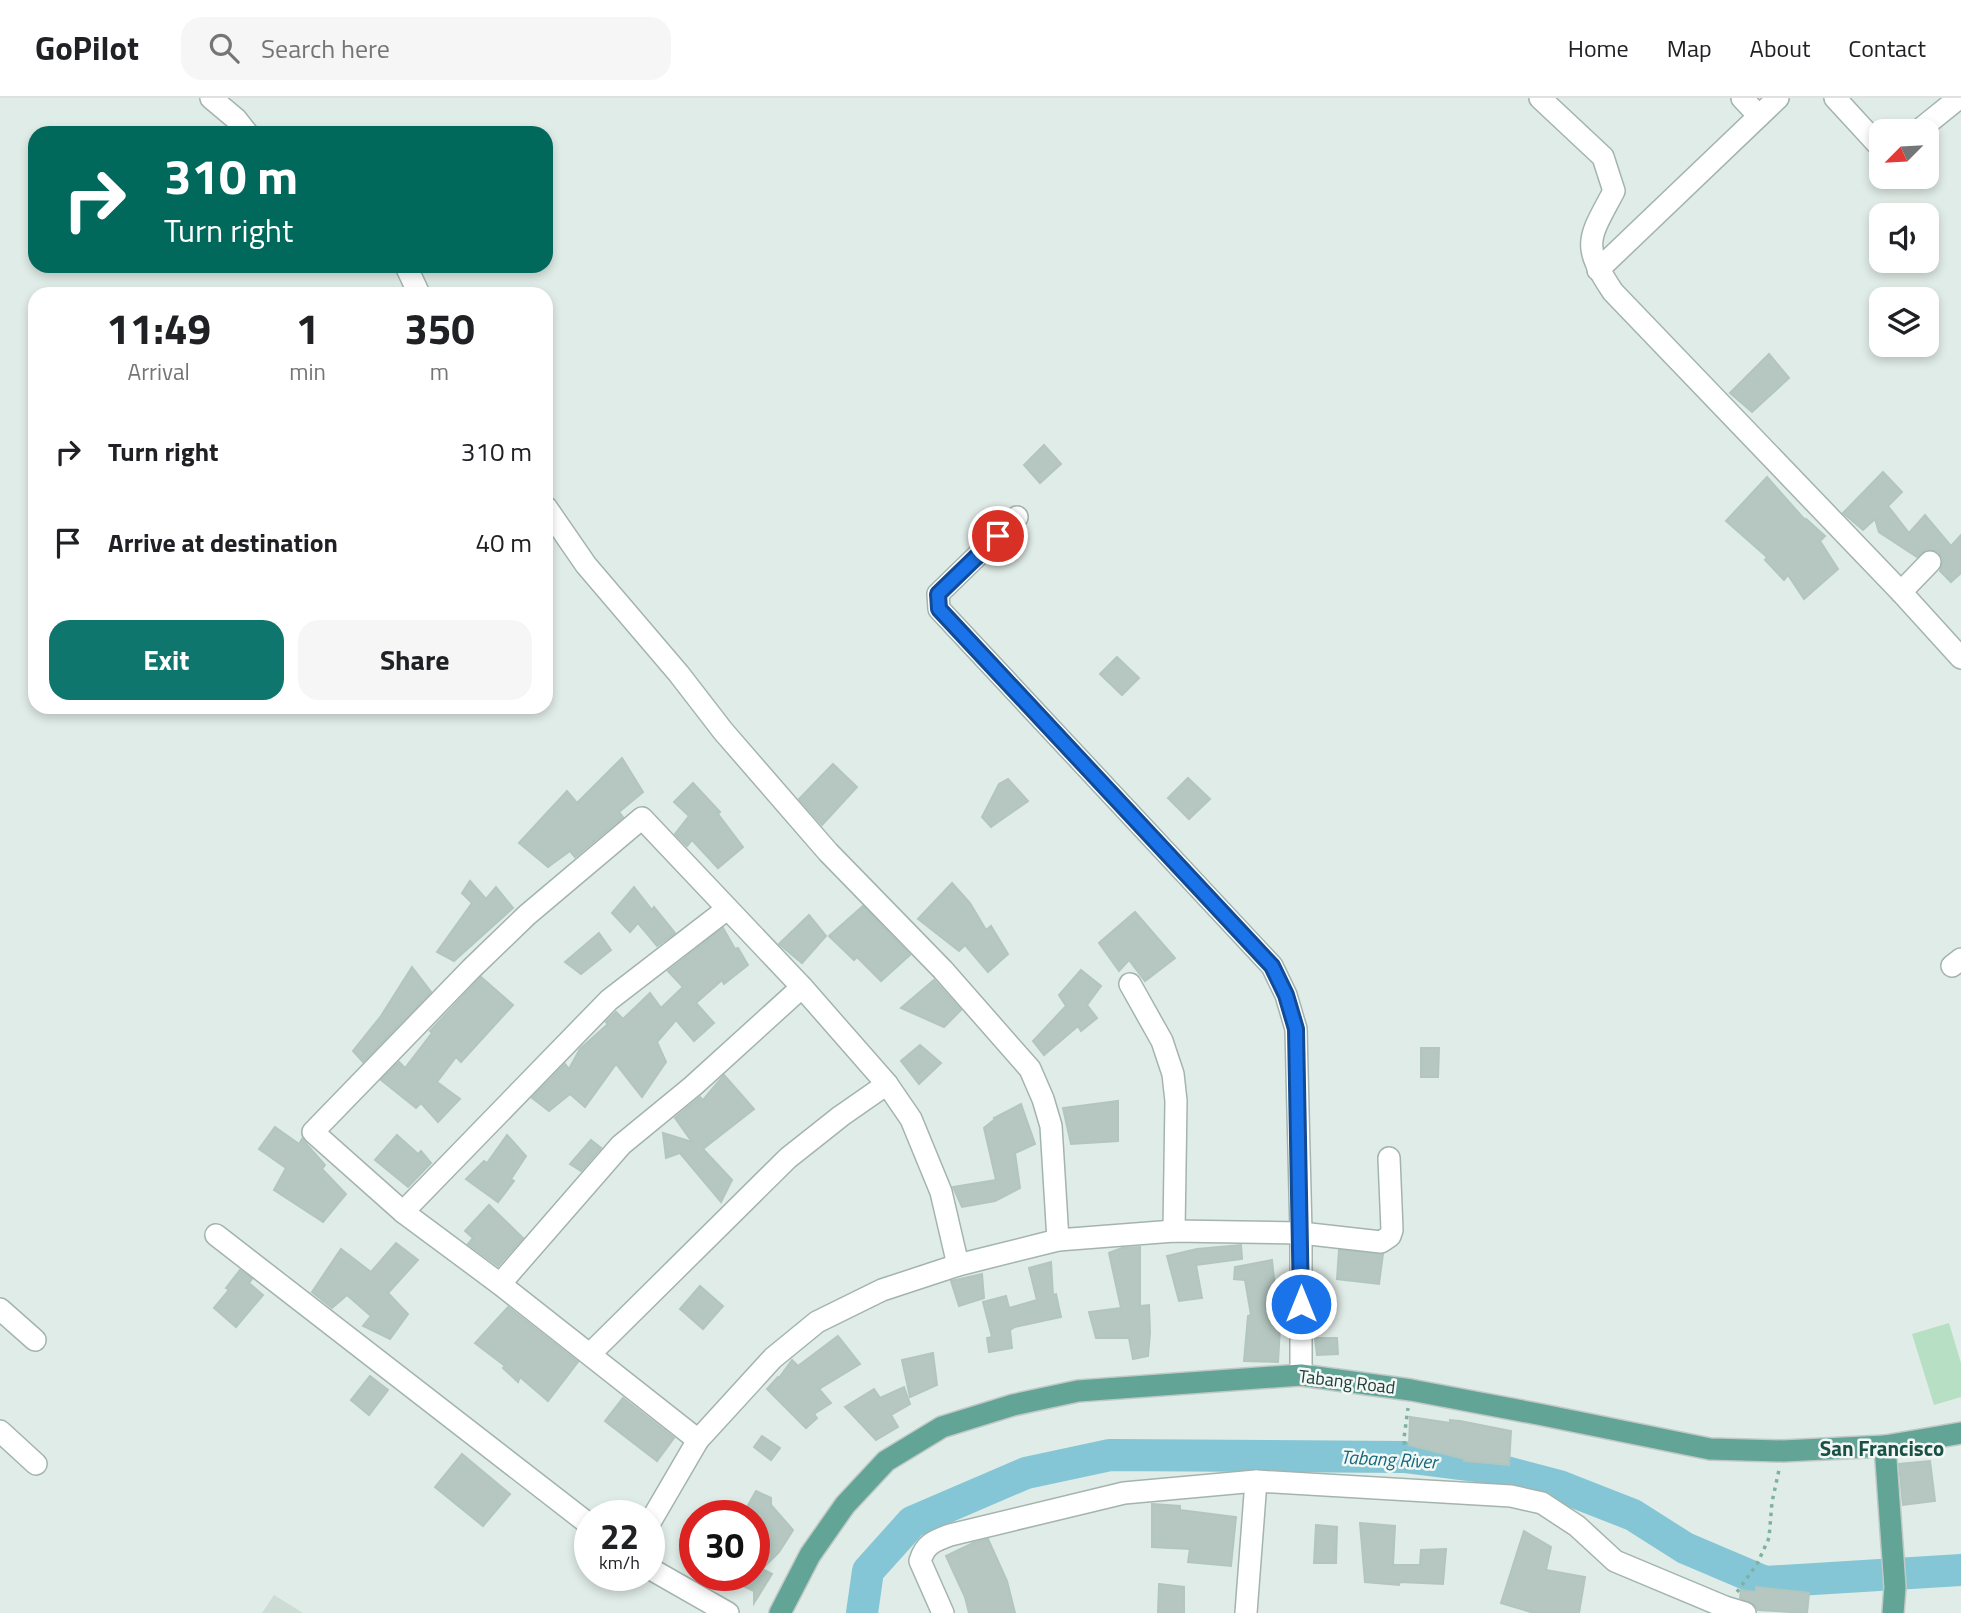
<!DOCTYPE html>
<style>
:root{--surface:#fff;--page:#f6f6f6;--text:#202124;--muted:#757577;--line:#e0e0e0;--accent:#0f766e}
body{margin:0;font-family:"Titillium Web",sans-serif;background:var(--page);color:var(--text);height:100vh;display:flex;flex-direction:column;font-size:26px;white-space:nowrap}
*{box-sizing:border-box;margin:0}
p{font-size:23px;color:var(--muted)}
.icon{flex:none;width:38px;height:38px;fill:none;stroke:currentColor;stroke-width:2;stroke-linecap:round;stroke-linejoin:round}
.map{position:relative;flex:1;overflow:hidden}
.drawer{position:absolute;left:28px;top:189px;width:525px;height:427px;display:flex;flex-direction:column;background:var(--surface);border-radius:21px;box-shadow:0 4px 10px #0003}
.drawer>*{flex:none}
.hud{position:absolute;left:28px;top:28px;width:525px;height:147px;border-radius:21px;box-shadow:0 4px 10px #0003;background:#00695c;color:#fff;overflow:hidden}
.needle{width:46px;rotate:246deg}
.fabs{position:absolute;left:1869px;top:21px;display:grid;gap:14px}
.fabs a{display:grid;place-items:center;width:70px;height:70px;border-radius:14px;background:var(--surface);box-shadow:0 4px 10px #0003;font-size:35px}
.speed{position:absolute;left:574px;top:1402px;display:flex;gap:14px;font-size:35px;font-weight:700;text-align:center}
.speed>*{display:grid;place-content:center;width:91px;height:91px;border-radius:50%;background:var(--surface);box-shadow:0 4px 10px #0003;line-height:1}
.speed small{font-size:18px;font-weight:400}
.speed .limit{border:10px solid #d22;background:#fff;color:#111}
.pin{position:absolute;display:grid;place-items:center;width:60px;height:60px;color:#fff;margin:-30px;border:4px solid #fff;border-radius:50%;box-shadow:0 2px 7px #0007}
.me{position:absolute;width:77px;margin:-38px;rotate:0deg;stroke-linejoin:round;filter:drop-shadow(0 0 5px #0008)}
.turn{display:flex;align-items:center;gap:24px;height:147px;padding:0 21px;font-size:32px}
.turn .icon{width:91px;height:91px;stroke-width:2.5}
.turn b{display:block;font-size:49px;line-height:60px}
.eta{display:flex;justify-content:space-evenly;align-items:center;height:119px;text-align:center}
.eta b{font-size:42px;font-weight:700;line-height:49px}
.primary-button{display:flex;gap:14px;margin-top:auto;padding:14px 21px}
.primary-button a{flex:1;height:80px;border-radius:21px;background:var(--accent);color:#fff;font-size:28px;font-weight:700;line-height:80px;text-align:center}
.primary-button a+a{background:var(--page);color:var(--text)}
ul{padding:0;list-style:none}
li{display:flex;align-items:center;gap:21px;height:91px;padding:0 21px}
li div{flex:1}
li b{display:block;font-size:26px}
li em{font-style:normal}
header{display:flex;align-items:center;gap:42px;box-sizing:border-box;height:98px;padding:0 35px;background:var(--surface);border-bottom:2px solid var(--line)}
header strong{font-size:33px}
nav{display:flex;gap:38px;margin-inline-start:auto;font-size:24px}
.search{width:490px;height:63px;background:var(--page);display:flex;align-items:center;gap:18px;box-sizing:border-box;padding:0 24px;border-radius:21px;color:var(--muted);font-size:26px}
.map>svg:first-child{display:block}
.built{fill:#cedcd6}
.green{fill:#b7dfc3}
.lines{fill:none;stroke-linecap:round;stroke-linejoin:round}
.river{stroke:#84c6d5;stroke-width:32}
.building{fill:#b5c7c0;stroke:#b2c6be;stroke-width:2}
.minor-casing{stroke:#a3b4ae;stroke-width:24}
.major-casing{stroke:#c1c9c7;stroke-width:24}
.path{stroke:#7fb1a3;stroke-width:3.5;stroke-dasharray:3.5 5;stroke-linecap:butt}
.minor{stroke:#fff;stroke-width:21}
.major{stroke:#62a495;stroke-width:21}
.route-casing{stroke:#114b97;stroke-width:18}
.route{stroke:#1a73e8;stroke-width:12}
.labels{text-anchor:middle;stroke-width:5;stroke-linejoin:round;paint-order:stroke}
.street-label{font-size:18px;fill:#203d36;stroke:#f1f8f5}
.water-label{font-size:19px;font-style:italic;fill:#17697d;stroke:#f1f8f5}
.quarter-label{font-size:21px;font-weight:bold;fill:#1b5045;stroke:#f1f8f5}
</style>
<header>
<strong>GoPilot</strong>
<div class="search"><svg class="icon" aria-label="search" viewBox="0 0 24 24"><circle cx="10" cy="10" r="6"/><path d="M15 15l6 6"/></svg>Search here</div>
<nav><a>Home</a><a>Map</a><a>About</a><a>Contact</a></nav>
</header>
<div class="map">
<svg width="1961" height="1515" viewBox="0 0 1961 1515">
<rect width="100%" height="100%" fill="#e0ece7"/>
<path class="built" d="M274,1497L303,1515H262Z"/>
<path class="green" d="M1949,1225L1961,1265V1299L1934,1307L1912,1236Z"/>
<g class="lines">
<path class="river" d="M862,1515L868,1473L912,1424L1026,1375L1110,1357L1404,1359L1491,1370L1559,1388L1633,1417L1685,1450L1765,1484L1961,1472"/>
</g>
<g class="building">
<path d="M1769,256L1789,280L1752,314L1730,295Z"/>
<path d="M1044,347L1061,366L1040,385L1024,367Z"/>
<path d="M1883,374L1902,394L1888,408L1909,435L1925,417L1951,448L1961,437V475L1951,484L1940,473L1943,461L1939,454L1927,451L1917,459L1879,434L1875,421L1863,432L1843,415Z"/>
<path d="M1767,379L1805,422L1806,421L1825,438L1820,443L1838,471L1804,501L1788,477L1784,482L1765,462L1767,459L1726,423Z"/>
<path d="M1117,559L1139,580L1122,597L1100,576Z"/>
<path d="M622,660L643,694L619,714L623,719L575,759L570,753L548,769L519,745L567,693L577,705Z"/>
<path d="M833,666L857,689L822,727L799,701Z"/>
<path d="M1188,680L1210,701L1189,721L1168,700Z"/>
<path d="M1008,681L1028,703L991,729L982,719L999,686Z"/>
<path d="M693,685L720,714L718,716L743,749L718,770L692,742L687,748L675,736L689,718L674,704Z"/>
<path d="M470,783L486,801L496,789L513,810L454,863L437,854L472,805L462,795Z"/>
<path d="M952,785L970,805L986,832L991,828L1008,856L988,874L965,847L959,853L918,821Z"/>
<path d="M634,789L652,812L654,809L675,835L657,848L638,825L630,834L612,815Z"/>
<path d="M863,808L910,857L881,883L857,859L854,862L829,838Z"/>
<path d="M1135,814L1175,860L1145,883L1129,862L1119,873L1099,845Z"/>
<path d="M809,817L826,838L802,865L779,846Z"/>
<path d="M723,830L735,851L738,850L748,867L724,886L722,882L696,905L714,925L694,943L676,922L657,944L666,964L642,999L616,966L585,1009L570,996L549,1013L532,1000L565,966L569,971L580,951L608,926L606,924L616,914L623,921L650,895L661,910L683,889L668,873Z"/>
<path d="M599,835L611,852L581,876L565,864Z"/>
<path d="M412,869L431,894L363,964L353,953L381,918Z"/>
<path d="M1081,872L1101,888L1087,907L1097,920L1081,933L1078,928L1044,957L1033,943L1066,908L1059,897Z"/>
<path d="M481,879L513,907L461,964L456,959L437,984L460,1001L438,1024L421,1005L416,1010L381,982L399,964L405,970L432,935L430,933Z"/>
<path d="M934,882L961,912L944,929L901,910Z"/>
<path d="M920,947L941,965L919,986L901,963Z"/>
<path d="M1421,950H1439L1438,979H1421Z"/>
<path d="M724,977L754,1011L703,1051L732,1082L721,1104L680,1055L666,1060L663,1035L692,1044L675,1020L700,999L703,1002Z"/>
<path d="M1118,1003V1043L1071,1046L1063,1010Z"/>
<path d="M1021,1006L1035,1046L1015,1055L1020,1090L995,1103L962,1109L953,1089L996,1082L984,1030L995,1021L994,1020Z"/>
<path d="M275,1029L299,1046L302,1041L325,1067L322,1071L346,1096L323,1124L274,1092L286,1070L259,1051Z"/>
<path d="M397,1037L418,1056L421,1053L431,1065L408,1089L375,1062Z"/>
<path d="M507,1037L526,1058L511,1081L514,1083L498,1104L466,1081L484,1063L487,1065Z"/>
<path d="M591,1042L601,1050L581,1073L570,1066Z"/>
<path d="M489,1107L523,1140L498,1168L468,1146L473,1140L465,1133Z"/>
<path d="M396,1145L418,1162L388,1195L408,1216L390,1241L363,1228L371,1218L347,1197L332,1210L312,1194L341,1151L371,1174Z"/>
<path d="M1241,1147L1242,1161L1196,1167L1202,1200L1179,1203L1167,1158L1197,1151Z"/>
<path d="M1140,1149V1208L1149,1207L1150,1235L1148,1258L1133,1261L1129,1240H1096L1089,1214L1121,1210L1109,1155L1122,1150Z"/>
<path d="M1339,1152L1383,1156L1379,1186L1337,1181Z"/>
<path d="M1272,1162L1278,1215L1281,1214L1278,1264L1244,1263L1248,1218L1251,1217L1245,1182L1234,1181L1235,1169Z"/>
<path d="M1051,1164L1053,1197L1056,1196L1061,1219L1015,1229L1010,1232L1012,1250L989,1254L987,1240L992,1239L983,1204L1006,1198L1009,1210L1037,1202L1029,1170Z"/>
<path d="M240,1172L252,1181L249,1185L263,1197L236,1229L214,1210L229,1192L226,1190Z"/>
<path d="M982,1176L984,1200L959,1208L951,1183Z"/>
<path d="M700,1188L723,1208L703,1231L680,1211Z"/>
<path d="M508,1209L578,1264L548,1303L520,1279L518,1284L503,1270L505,1268L475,1245Z"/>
<path d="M838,1238L860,1266L819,1291L831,1305L814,1316L817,1320L806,1330L767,1291L778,1279L779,1280L792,1262L798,1268Z"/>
<path d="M1315,1240H1337L1338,1256L1317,1257Z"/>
<path d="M933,1255L937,1287L910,1299L902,1262Z"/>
<path d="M370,1278L388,1292L369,1317L351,1302Z"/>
<path d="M904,1289L910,1306L891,1317L898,1329L876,1342L845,1309L874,1291L880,1300Z"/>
<path d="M623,1300L674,1340L657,1363L605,1323Z"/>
<path d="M1410,1319L1450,1325V1322L1460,1323L1511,1333L1509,1367L1464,1363L1465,1361L1409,1347Z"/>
<path d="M762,1338L780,1350L771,1362L754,1349Z"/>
<path d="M462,1356L510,1396L483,1428L435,1389Z"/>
<path d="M1930,1363L1935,1403L1903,1407L1899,1366Z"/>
<path d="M756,1393L771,1400V1407L793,1432L779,1454L762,1471L772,1476L754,1505V1493L720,1477H754V1418H742Z"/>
<path d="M1152,1406L1180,1408V1412L1236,1419L1231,1468L1188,1464L1190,1451L1152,1449Z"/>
<path d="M1360,1425L1395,1428L1393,1467H1420L1421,1452L1446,1451L1443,1486L1400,1484L1399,1487L1365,1484Z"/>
<path d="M1316,1427L1337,1429L1336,1465H1314Z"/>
<path d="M1524,1433L1551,1449L1546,1472L1585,1479L1579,1515H1534L1501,1505Z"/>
<path d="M988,1441L1007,1483L1015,1515H969L965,1499L946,1458L973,1445Z"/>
<path d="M1159,1486L1184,1489V1515H1158Z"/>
<path d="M1756,1489L1809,1495L1807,1515L1758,1512L1754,1506L1740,1500L1741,1492L1756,1494Z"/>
</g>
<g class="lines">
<defs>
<g id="minor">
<path d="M211,0L236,21L247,35"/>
<path d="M1540,0L1603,59L1614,93C1588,142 1581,146 1613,194L1901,494L1961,560"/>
<path d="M1742,0L1759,18"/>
<path d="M1835,0L1881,50"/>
<path d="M1918,33L1959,0"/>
<path d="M406,168L419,196"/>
<path d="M1598,172L1778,0"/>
<path d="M546,409L586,467L679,576L723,633L828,754L943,872L1030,971L1043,1001L1051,1028L1058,1142"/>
<path d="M1017,419L938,496L939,511L1272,868L1286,897L1296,931L1301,1135V1277"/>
<path d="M1901,494L1930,464"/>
<path d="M1952,868L1961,861"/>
<path d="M1130,886L1162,943L1173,976L1176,1003L1174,1133"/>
<path d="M403,1114L609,902L727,811"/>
<path d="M216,1137L590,1427"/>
<path d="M500,1186L621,1047L693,988L802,889"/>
<path d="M0,1211L35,1242"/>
<path d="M590,1256L788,1060L841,1018L887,986"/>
<path d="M0,1333L36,1366"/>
<path d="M698,1342L500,1186L403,1114L313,1034L471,871L527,817L642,720L802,889L887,986L911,1021L941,1094L958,1167"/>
<path d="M649,1426L698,1342L773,1260L817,1224L882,1192L958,1167L1058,1142L1174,1133L1301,1135L1381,1144L1390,1138L1392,1132L1389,1060"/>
<path d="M649,1470L728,1515"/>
<path d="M943,1515L920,1463C925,1446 934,1443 950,1437L1124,1395L1256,1383L1511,1398L1542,1405L1577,1428L1615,1463L1725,1509L1745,1515"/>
<path d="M1246,1515L1256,1383"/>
</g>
<g id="major">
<path d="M1885,1348L1895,1489L1893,1515"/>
<path d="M780,1515L810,1457L845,1407L886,1363L942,1329L1013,1307L1078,1293L1301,1277L1411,1292L1543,1317L1710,1351L1783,1353L1885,1348L1961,1335"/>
</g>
</defs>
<use href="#minor" class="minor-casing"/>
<use href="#major" class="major-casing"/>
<g class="path">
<path d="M1407,1372L1404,1340L1408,1310"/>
<path d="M1737,1494L1757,1466L1769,1440L1772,1404L1779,1372"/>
</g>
<use href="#minor" class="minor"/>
<use href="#major" class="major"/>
</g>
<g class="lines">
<defs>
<path id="route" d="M998,438L938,496L939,511L1272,868L1286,897L1296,931L1301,1206"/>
</defs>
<use href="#route" class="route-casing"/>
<use href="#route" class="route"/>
</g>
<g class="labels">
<g class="street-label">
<text transform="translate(1347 1284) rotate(7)" y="6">Tabang Road</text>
</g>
<g class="water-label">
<text transform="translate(1389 1361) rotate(3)" y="7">Tabang River</text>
</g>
<g class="quarter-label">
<text x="1882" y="1358">San Francisco</text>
</g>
</g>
</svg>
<div class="fabs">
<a><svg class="needle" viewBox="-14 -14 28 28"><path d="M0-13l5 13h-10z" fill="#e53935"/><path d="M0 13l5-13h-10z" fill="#757577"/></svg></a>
<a><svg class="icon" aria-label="sound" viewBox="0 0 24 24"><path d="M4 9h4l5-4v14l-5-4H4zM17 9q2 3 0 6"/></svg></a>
<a><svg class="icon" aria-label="layers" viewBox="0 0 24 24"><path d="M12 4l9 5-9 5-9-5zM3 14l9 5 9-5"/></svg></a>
</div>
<div class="speed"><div>22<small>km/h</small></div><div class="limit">30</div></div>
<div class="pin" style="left:998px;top:438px;background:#d93025"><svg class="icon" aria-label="arrive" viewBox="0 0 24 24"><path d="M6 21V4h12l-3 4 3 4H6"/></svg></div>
<svg class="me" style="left:1301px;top:1206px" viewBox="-20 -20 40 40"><circle r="17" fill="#1a73e8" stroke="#fff" stroke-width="3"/><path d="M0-11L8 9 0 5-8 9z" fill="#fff"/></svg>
<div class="hud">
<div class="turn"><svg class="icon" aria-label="right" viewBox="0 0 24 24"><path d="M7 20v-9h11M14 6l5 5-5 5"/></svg><div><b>310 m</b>Turn right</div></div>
</div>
<section class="drawer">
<div class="eta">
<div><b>11:49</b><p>Arrival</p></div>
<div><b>1</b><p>min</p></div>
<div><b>350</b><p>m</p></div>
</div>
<ul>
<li><svg class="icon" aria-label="right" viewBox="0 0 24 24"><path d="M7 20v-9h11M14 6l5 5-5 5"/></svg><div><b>Turn right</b></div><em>310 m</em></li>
<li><svg class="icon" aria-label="arrive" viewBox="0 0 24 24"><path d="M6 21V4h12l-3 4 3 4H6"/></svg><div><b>Arrive at destination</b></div><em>40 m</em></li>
</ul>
<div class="primary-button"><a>Exit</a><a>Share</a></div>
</section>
</div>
